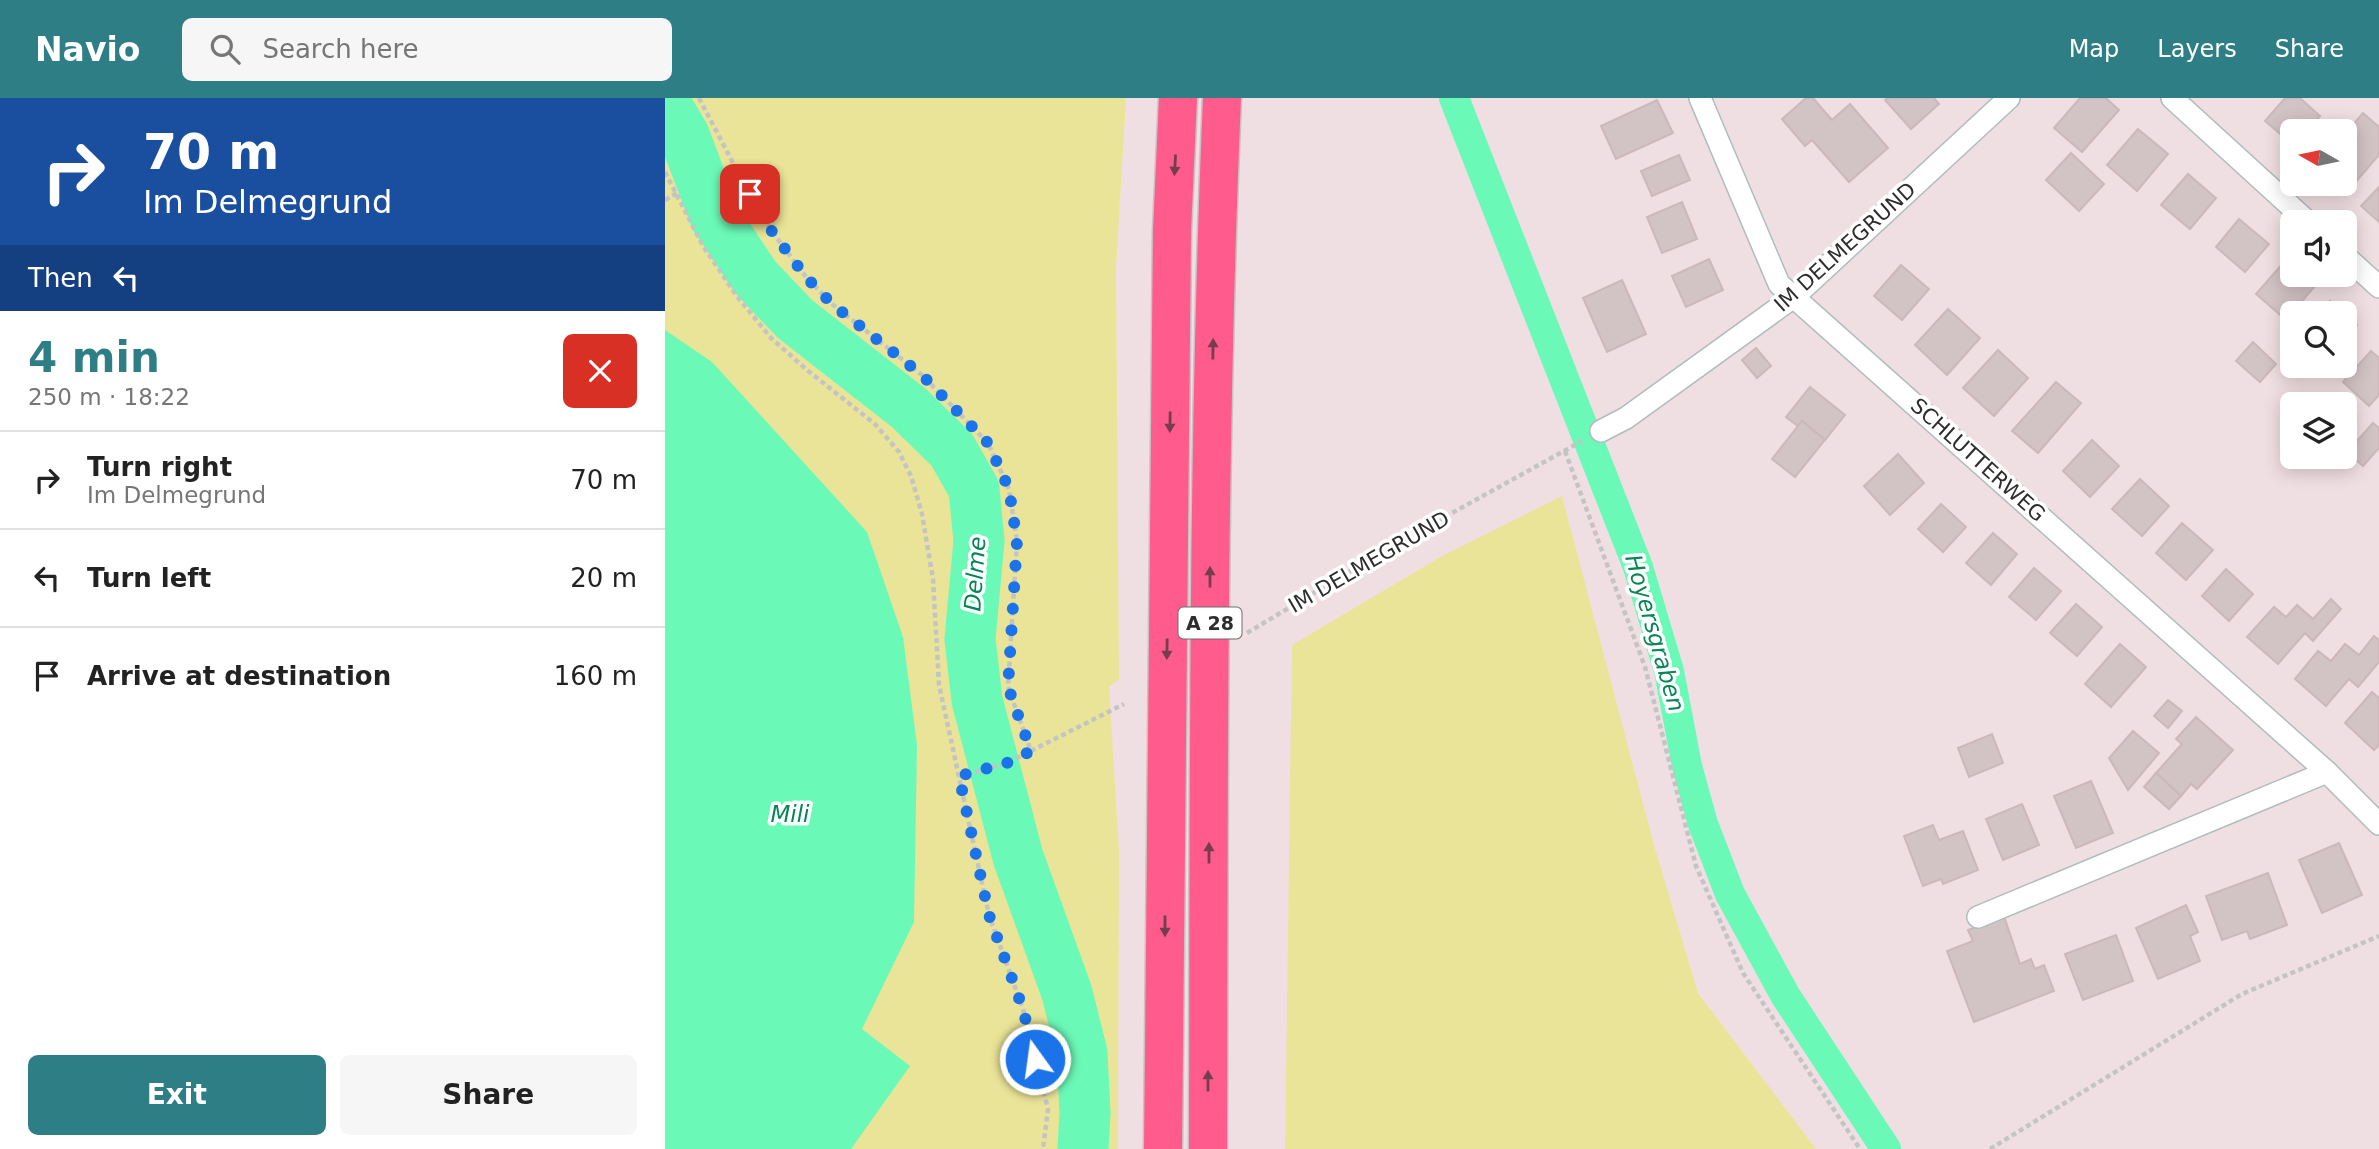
<!DOCTYPE html>
<meta charset="utf-8">
<style>
:root{--surface:#fff;--page:#f6f6f6;--text:#222;--muted:#767676;--line:#e0e0e0;--accent:#2e7e85}
body{margin:0;font-family:"DejaVu Sans",sans-serif;background:var(--page);color:var(--text);height:100vh;display:flex;flex-direction:column;font-size:26px;white-space:nowrap}
*{box-sizing:border-box;margin:0}
p{font-size:23px;color:var(--muted)}
.icon{flex:none;width:38px;height:38px;fill:none;stroke:currentColor;stroke-width:2;stroke-linecap:round;stroke-linejoin:round}
.map{position:relative;flex:1;overflow:hidden}
.side{display:flex;flex-direction:column;background:var(--surface);width:665px}
.side>*{flex:none}
.top-card{background:#1a4fa0;color:#fff;overflow:hidden}
.needle{width:46px;rotate:279deg}
.controls{position:absolute;left:1615px;top:21px;display:grid;gap:14px}
.controls a{display:grid;place-items:center;width:77px;height:77px;border-radius:10px;background:var(--surface);box-shadow:0 4px 18px #0003;font-size:35px}
.pin{position:absolute;display:grid;place-items:center;width:60px;height:60px;color:#fff;margin:-30px;border-radius:14px;box-shadow:0 4px 10px #0006}
.me{position:absolute;width:77px;margin:-38px;rotate:346deg;stroke-linejoin:round;filter:drop-shadow(0 0 5px #0008)}
.turn{display:flex;align-items:center;gap:24px;height:147px;padding:0 28px;font-size:32px}
.turn .icon{width:91px;height:91px;stroke-width:2.5}
.turn b{display:block;font-size:49px;line-height:60px}
.then{display:flex;align-items:center;height:66px;padding:0 28px;background:#0003;gap:14px;font-size:26px}
.round{display:grid;place-items:center;flex:none;width:74px;height:74px;border-radius:10px;background:var(--page)}
.head{display:flex;align-items:center;justify-content:space-between;height:119px;padding:0 28px}
h1{font-size:42px;font-weight:800;line-height:52px;color:var(--accent)}
.primary-button{display:flex;gap:14px;margin-top:auto;padding:14px 28px}
.primary-button a{flex:1;height:80px;border-radius:10px;background:var(--accent);color:#fff;font-size:28px;font-weight:800;line-height:80px;text-align:center}
.primary-button a+a{background:var(--page);color:var(--text)}
ul{padding:0;list-style:none}
li{display:flex;align-items:center;gap:21px;height:98px;padding:0 28px;border-top:2px solid var(--line)}
li div{flex:1}
li b{display:block;font-size:26px}
li em{font-style:normal}
header{display:flex;align-items:center;gap:42px;box-sizing:border-box;height:98px;padding:0 35px;background:var(--accent);color:#fff}
header strong{font-size:33px}
nav{display:flex;gap:38px;margin-inline-start:auto;font-size:24px}
.search{width:490px;height:63px;background:var(--page);display:flex;align-items:center;gap:18px;box-sizing:border-box;padding:0 24px;border-radius:10px;color:var(--muted);font-size:26px}
main{display:flex;flex:1;min-height:0}
.map>svg:first-child{display:block}
.green{fill:#eae498}
.water{fill:#6bf9b7}
.lines{fill:none;stroke-linecap:round;stroke-linejoin:round}
.canal{stroke:#6bf9b7;stroke-width:30}
.river{stroke:#6bf9b7;stroke-width:51}
.building{fill:#d2c3c5;stroke:#ccb8ba;stroke-width:2}
.minor-casing{stroke:#afbdbe;stroke-width:24}
.motorway-casing{stroke:#c4c4c4;stroke-width:41}
.path{stroke:#c4c4c4;stroke-width:4.5;stroke-dasharray:5 3.5;stroke-linecap:butt}
.minor{stroke:#fff;stroke-width:21}
.motorway{stroke:#ff5b8c;stroke-width:38}
.oneway{fill:#763d4e}
.route{stroke:#1a73e8;stroke-width:12;stroke-dasharray:0 21.6}
.labels{text-anchor:middle;stroke-width:7;stroke-linejoin:round;paint-order:stroke}
.shield{fill:#fff;stroke:#6c6c6c;stroke-width:2}
.shield-label{font-size:19px;font-weight:bold;fill:#2d2d2d}
.street-label{font-size:21px;fill:#2d2d2d;stroke:#fff}
.water-label{font-size:23px;font-style:italic;fill:#068654;stroke:#fff}
</style>
<header>
<strong>Navio</strong>
<div class="search"><svg class="icon" aria-label="search" viewBox="0 0 24 24"><circle cx="10" cy="10" r="6"/><path d="M15 15l6 6"/></svg>Search here</div>
<nav><a>Map</a><a>Layers</a><a>Share</a></nav>
</header>
<main>
<section class="side">
<div class="top-card">
<div class="turn"><svg class="icon" aria-label="right" viewBox="0 0 24 24"><path d="M7 20v-9h11M14 6l5 5-5 5"/></svg><div><b>70 m</b>Im Delmegrund</div></div>
<div class="then">Then<svg class="icon" aria-label="left" viewBox="0 0 24 24"><path d="M17 20v-9H6M10 6l-5 5 5 5"/></svg></div>
</div>
<div class="head"><div><h1>4 min</h1><p>250 m · 18:22</p></div><a class="round" style="background:#d93025;color:#fff"><svg class="icon" aria-label="close" viewBox="0 0 24 24"><path d="M6 6l12 12M18 6L6 18"/></svg></a></div>
<ul>
<li><svg class="icon" aria-label="right" viewBox="0 0 24 24"><path d="M7 20v-9h11M14 6l5 5-5 5"/></svg><div><b>Turn right</b><p>Im Delmegrund</p></div><em>70 m</em></li>
<li><svg class="icon" aria-label="left" viewBox="0 0 24 24"><path d="M17 20v-9H6M10 6l-5 5 5 5"/></svg><div><b>Turn left</b></div><em>20 m</em></li>
<li><svg class="icon" aria-label="arrive" viewBox="0 0 24 24"><path d="M6 21V4h12l-3 4 3 4H6"/></svg><div><b>Arrive at destination</b></div><em>160 m</em></li>
</ul>
<div class="primary-button"><a>Exit</a><a>Share</a></div>
</section>
<div class="map">
<svg width="1714" height="1051" viewBox="0 0 1714 1051">
<rect width="100%" height="100%" fill="#f0dfe2"/>
<g class="green">
<path d="M0,0H461L451,170L454,582L444,588L454,753L453,1051H0Z"/>
<path d="M897,398L989,747L1033,895L1151,1051H620L627,547L777,458Z"/>
</g>
<path class="water" d="M0,232L47,264L202,434L238,539L252,647L249,824L197,931L245,968L186,1051H0Z"/>
<g class="lines">
<path class="canal" d="M789,0L973,469L1004,573L1022,668L1038,726L1065,796L1120,897L1221,1051"/>
<path class="river" d="M0,5L19,37L50,119L90,179L130,221L244,310L287,352L309,391L314,443L305,541L312,602L353,759L402,895L417,955L420,1015L418,1051"/>
</g>
<g class="building">
<path d="M1141,0H1148L1167,22L1185,6L1223,50L1184,84L1147,42L1140,48L1117,21Z"/>
<path d="M1222,0H1269L1274,6L1246,31L1220,2Z"/>
<path d="M1415,0H1441L1454,12L1417,54L1389,30Z"/>
<path d="M1620,0H1635L1655,18L1642,33H1628V47L1600,23Z"/>
<path d="M992,2L1008,35L951,61L936,28Z"/>
<path d="M1698,15L1714,29V57L1681,95L1671,86H1680V36Z"/>
<path d="M1473,31L1503,56L1472,93L1442,67Z"/>
<path d="M1406,55L1439,86L1414,113L1381,82Z"/>
<path d="M1014,57L1025,82L987,98L976,73Z"/>
<path d="M1523,76L1551,100L1525,131L1496,107Z"/>
<path d="M1714,89V124L1696,108Z"/>
<path d="M1017,104L1032,141L997,155L982,119Z"/>
<path d="M1574,121L1604,146L1580,174L1551,149Z"/>
<path d="M1044,161L1058,192L1021,209L1007,178Z"/>
<path d="M1620,163L1628,170V177H1636L1649,189L1621,222L1591,196Z"/>
<path d="M1236,167L1264,191L1237,222L1209,198Z"/>
<path d="M957,182L981,236L942,254L918,200Z"/>
<path d="M1665,203L1678,215H1654Z"/>
<path d="M1283,211L1315,240L1282,277L1250,247Z"/>
<path d="M1680,217L1692,227L1680,240Z"/>
<path d="M1588,244L1611,266L1595,284L1571,263Z"/>
<path d="M1091,250L1106,268L1092,280L1077,262Z"/>
<path d="M1333,252L1363,280L1329,318L1298,290Z"/>
<path d="M1706,253L1714,260V297L1704,308L1678,284Z"/>
<path d="M1391,284L1416,305L1373,355L1347,333Z"/>
<path d="M1145,289L1180,317L1160,342L1137,323L1133,328L1121,319Z"/>
<path d="M1137,323L1160,342L1130,379L1107,361Z"/>
<path d="M1708,325L1714,330V350L1698,368L1682,354Z"/>
<path d="M1427,342L1454,368L1425,399L1398,373Z"/>
<path d="M1233,356L1259,385L1225,417L1199,388Z"/>
<path d="M1475,381L1504,408L1477,438L1447,411Z"/>
<path d="M1276,406L1301,429L1278,454L1253,431Z"/>
<path d="M1517,425L1548,452L1521,482L1491,455Z"/>
<path d="M1328,435L1352,456L1326,487L1301,465Z"/>
<path d="M1369,470L1396,493L1371,522L1344,499Z"/>
<path d="M1561,471L1588,496L1564,523L1537,498Z"/>
<path d="M1666,501L1676,511L1648,543L1640,535L1613,566L1582,539L1609,509L1621,519L1632,507L1648,521Z"/>
<path d="M1411,506L1437,529L1412,558L1385,535Z"/>
<path d="M1709,538L1714,542V564L1693,589L1684,581L1661,608L1630,581L1653,553L1666,563L1680,546L1694,557Z"/>
<path d="M1455,546L1481,569L1446,609L1420,586Z"/>
<path d="M1707,594L1714,600V647L1709,652L1680,625Z"/>
<path d="M1503,602L1517,613L1503,630L1489,618Z"/>
<path d="M1531,619L1568,652L1532,691L1526,686L1516,698L1491,675L1517,646L1511,641Z"/>
<path d="M1468,633L1494,655L1463,692L1444,660Z"/>
<path d="M1327,636L1338,665L1304,679L1293,650Z"/>
<path d="M1491,675L1516,698L1504,711L1479,689Z"/>
<path d="M1426,683L1448,735L1411,750L1389,698Z"/>
<path d="M1357,706L1374,747L1338,762L1321,721Z"/>
<path d="M1268,727L1274,742L1298,733L1313,772L1278,786L1276,781L1258,788L1239,738Z"/>
<path d="M1674,745L1697,797L1657,815L1634,762Z"/>
<path d="M1603,775L1622,827L1585,841L1582,833L1557,842L1541,798Z"/>
<path d="M1521,807L1533,834L1525,838L1535,863L1493,881L1471,830Z"/>
<path d="M1339,818L1355,866L1366,861L1370,871L1379,867L1389,893L1309,924L1282,853L1308,843L1303,832Z"/>
<path d="M1451,837L1468,883L1418,902L1400,856Z"/>
</g>
<g class="lines">
<defs>
<g id="minor">
<path d="M1035,0L1114,186L1662,674L1714,726"/>
<path d="M1507,0L1643,124"/>
<path d="M1680,158L1714,189"/>
<path d="M936,333L961,320L1130,198L1344,0"/>
<path d="M1313,819L1662,674"/>
</g>
<g id="motorway">
<path d="M498,1051L507,133L513,0"/>
<path d="M543,1051C544,701 542,350 557,0"/>
</g>
</defs>
<use href="#minor" class="minor-casing"/>
<use href="#motorway" class="motorway-casing"/>
<g class="path">
<path d="M34,0L97,120L141,179L167,206L257,277L323,345L344,391L352,443L343,589L366,653"/>
<path d="M0,74L38,148L71,197L106,240L142,272L210,326L234,354L246,378L257,416L268,481L274,587L324,817L358,911L383,1011L378,1051"/>
<path d="M0,102L12,95"/>
<path d="M900,353L980,569L1031,768L1078,875L1195,1051"/>
<path d="M582,535L722,451L917,343"/>
<path d="M294,678L342,665L459,606"/>
<path d="M1325,1051L1577,896L1714,838"/>
</g>
<use href="#minor" class="minor"/>
<use href="#motorway" class="motorway"/>
</g>
<defs><path id="oneway-solid" d="M-6-.8H1V-3.2L6.5 0L1 3.2V.8H-6Z" transform="scale(1.75)"/></defs>
<g class="oneway">
<use href="#oneway-solid" transform="translate(510 67) rotate(93)"/>
<use href="#oneway-solid" transform="translate(548 251) rotate(-89)"/>
<use href="#oneway-solid" transform="translate(505 324) rotate(91)"/>
<use href="#oneway-solid" transform="translate(545 479) rotate(-90)"/>
<use href="#oneway-solid" transform="translate(502 551) rotate(91)"/>
<use href="#oneway-solid" transform="translate(544 755) rotate(-90)"/>
<use href="#oneway-solid" transform="translate(500 828) rotate(90)"/>
<use href="#oneway-solid" transform="translate(543 983) rotate(-90)"/>
</g>
<g class="lines">
<path class="route" d="M85,96L97,120L141,179L167,206L257,277L323,345L344,391L352,443L343,589L366,653L342,665L294,678L324,817L358,911L370,961"/>
</g>
<g class="labels">
<rect class="shield" x="513.5" y="509.5" width="63" height="31" rx="5"/>
<g class="shield-label">
<text x="545" y="532">A 28</text>
</g>
<g class="street-label">
<text transform="translate(1180 149) rotate(-42)" y="7">IM DELMEGRUND</text>
<text transform="translate(1313 362) rotate(42)" y="7">SCHLUTTERWEG</text>
<text transform="translate(704 464) rotate(-30)" y="7">IM DELMEGRUND</text>
</g>
<g class="water-label">
<text transform="translate(310 476) rotate(-86)" y="8">Delme</text>
<text transform="translate(990 535) rotate(74)" y="8">Hoyersgraben</text>
<text x="125" y="724">Mili</text>
</g>
</g>
</svg>
<div class="controls">
<a><svg class="needle" viewBox="-14 -14 28 28"><path d="M0-13l5 13h-10z" fill="#e53935"/><path d="M0 13l5-13h-10z" fill="#767676"/></svg></a>
<a><svg class="icon" aria-label="sound" viewBox="0 0 24 24"><path d="M4 9h4l5-4v14l-5-4H4zM17 9q2 3 0 6"/></svg></a>
<a><svg class="icon" aria-label="search" viewBox="0 0 24 24"><circle cx="10" cy="10" r="6"/><path d="M15 15l6 6"/></svg></a>
<a><svg class="icon" aria-label="layers" viewBox="0 0 24 24"><path d="M12 4l9 5-9 5-9-5zM3 14l9 5 9-5"/></svg></a>
</div>
<div class="pin" style="left:85px;top:96px;background:#d93025"><svg class="icon" aria-label="arrive" viewBox="0 0 24 24"><path d="M6 21V4h12l-3 4 3 4H6"/></svg></div>
<svg class="me" style="left:370px;top:961px" viewBox="-20 -20 40 40"><circle r="17" fill="#1a73e8" stroke="#fff" stroke-width="3"/><path d="M0-11L8 9 0 5-8 9z" fill="#fff"/></svg>
</div>
</main>
